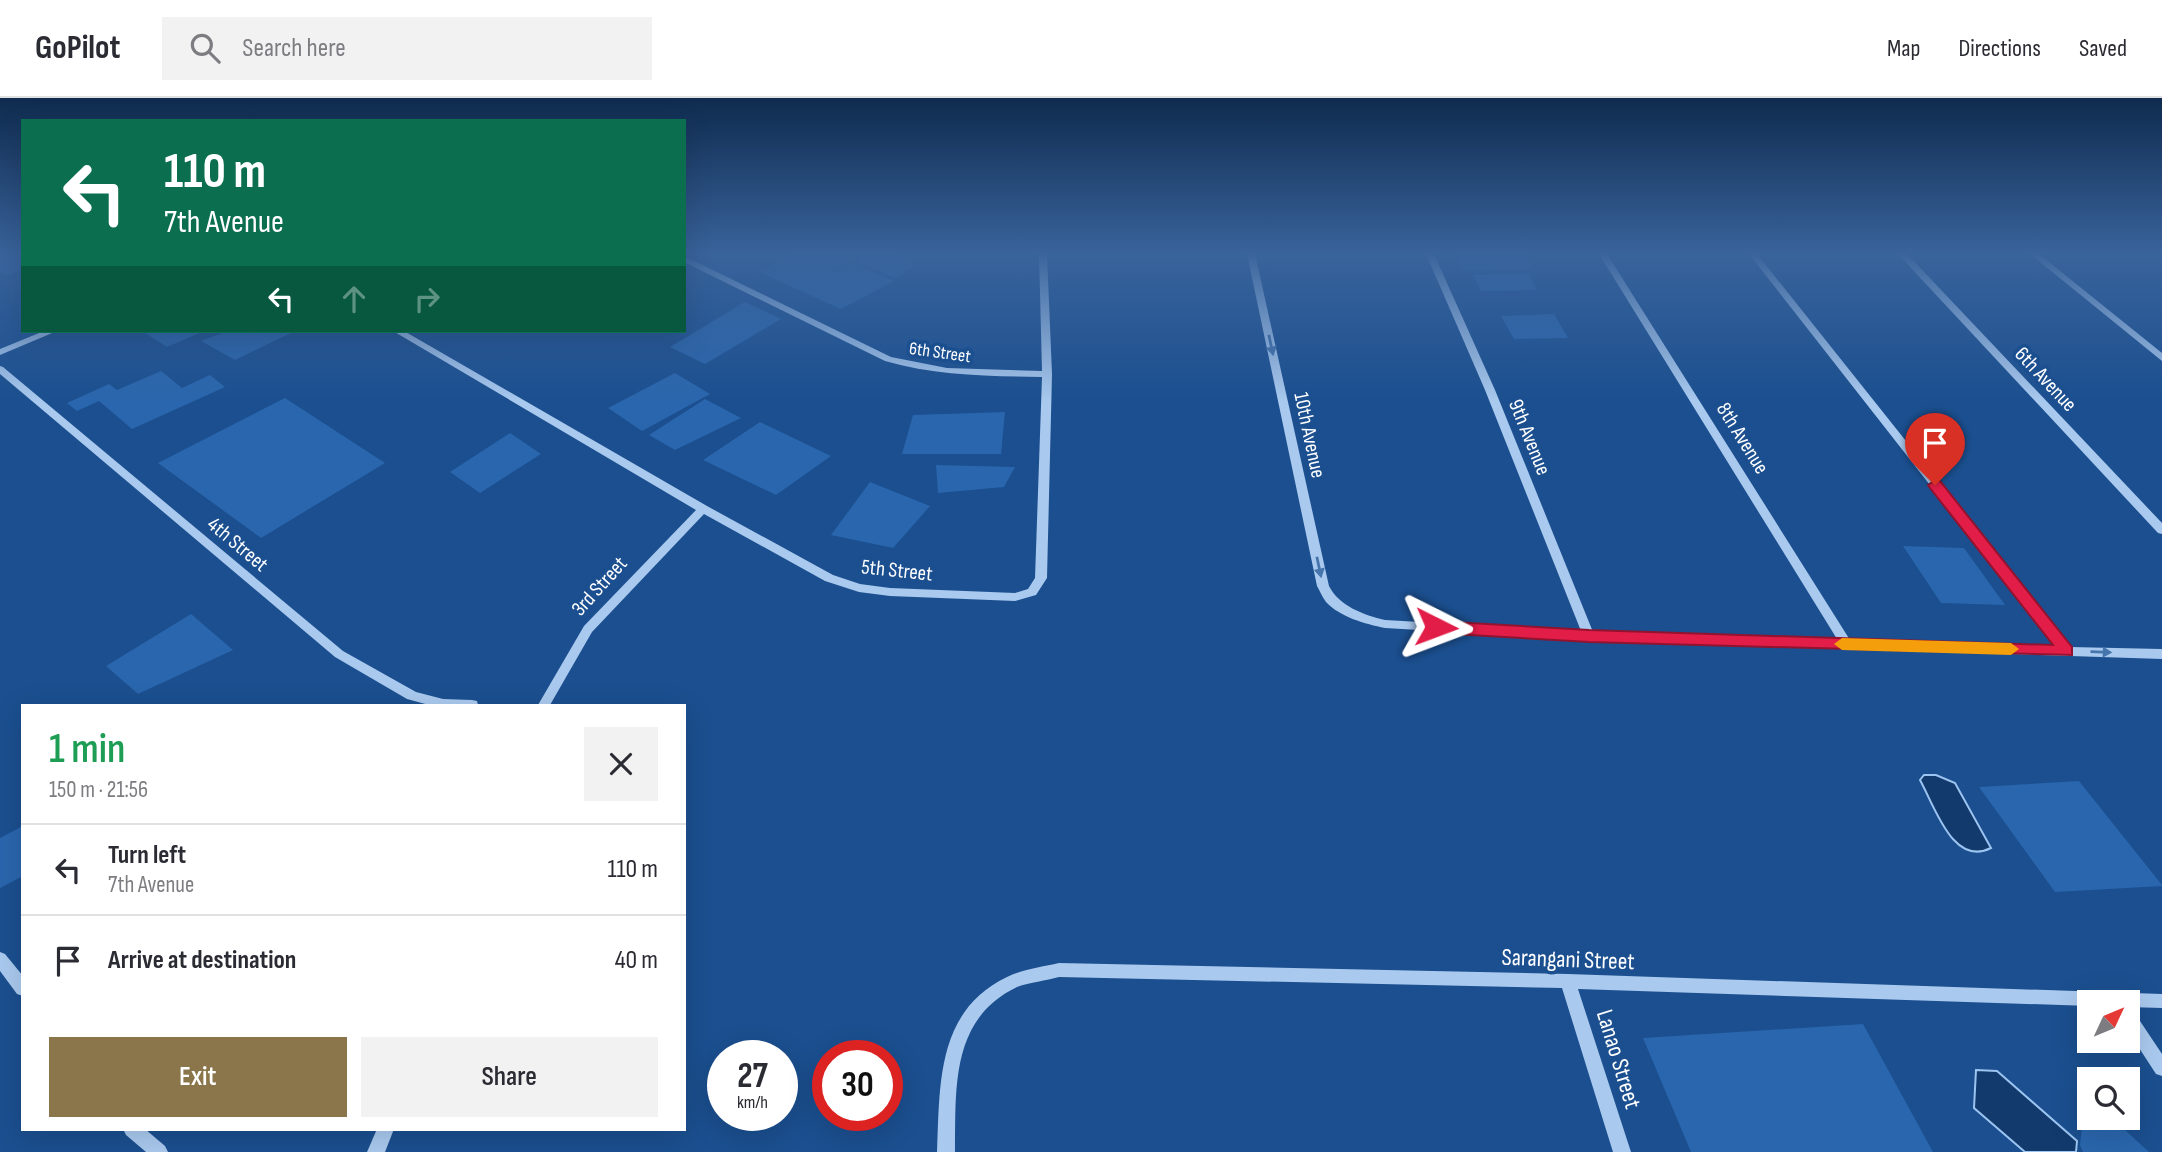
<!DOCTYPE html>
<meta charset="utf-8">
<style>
:root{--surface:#fff;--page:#f2f2f3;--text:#2b2b33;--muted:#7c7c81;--line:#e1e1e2;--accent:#8a764a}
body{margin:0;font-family:"Sofia Sans Condensed",sans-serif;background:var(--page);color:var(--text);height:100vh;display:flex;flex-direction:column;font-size:26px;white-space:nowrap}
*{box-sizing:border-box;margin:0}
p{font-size:23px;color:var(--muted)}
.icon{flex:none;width:38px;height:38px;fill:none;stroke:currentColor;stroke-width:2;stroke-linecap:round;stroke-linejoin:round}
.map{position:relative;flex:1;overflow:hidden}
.drawer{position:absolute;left:21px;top:606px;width:665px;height:427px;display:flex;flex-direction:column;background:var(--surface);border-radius:0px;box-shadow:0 7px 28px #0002}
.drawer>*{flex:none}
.guide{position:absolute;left:21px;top:21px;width:665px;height:214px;border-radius:0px;box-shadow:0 7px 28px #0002;background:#0b6e4f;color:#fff;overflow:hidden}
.needle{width:46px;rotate:46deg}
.buttons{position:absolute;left:2077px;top:892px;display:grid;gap:14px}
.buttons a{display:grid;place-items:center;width:63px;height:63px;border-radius:0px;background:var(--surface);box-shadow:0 7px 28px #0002;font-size:35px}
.speed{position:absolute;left:707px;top:942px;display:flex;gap:14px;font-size:35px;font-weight:700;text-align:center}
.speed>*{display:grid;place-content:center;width:91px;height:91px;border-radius:50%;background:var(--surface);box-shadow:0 7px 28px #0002;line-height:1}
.speed small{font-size:18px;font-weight:400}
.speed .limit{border:10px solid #d22;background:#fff;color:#111}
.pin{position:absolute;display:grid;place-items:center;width:60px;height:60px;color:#fff;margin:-72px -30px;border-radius:50% 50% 50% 0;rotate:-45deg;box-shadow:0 0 7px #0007}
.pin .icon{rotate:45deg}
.me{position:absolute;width:77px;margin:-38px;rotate:93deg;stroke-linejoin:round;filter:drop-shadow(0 0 5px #0008)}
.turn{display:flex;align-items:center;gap:24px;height:147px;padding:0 28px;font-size:32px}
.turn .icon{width:91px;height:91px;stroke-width:2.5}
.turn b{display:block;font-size:49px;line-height:60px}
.lanes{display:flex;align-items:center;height:66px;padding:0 28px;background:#0003;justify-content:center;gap:35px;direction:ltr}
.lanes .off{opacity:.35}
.round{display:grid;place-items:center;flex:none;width:74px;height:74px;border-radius:0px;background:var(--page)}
.overview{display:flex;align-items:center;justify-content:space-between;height:119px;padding:0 28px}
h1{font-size:42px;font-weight:600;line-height:52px;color:#1e9e55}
.button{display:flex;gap:14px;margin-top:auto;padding:14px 28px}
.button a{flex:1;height:80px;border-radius:0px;background:var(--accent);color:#fff;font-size:28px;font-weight:600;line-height:80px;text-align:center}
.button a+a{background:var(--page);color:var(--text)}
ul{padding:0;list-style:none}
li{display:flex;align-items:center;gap:21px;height:91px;padding:0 28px;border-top:2px solid var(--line)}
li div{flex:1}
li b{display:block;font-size:26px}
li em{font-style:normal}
header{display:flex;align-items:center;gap:42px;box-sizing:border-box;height:98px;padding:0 35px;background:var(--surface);border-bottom:2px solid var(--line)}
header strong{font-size:33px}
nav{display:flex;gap:38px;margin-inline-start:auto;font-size:24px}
.search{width:490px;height:63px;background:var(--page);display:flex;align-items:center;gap:18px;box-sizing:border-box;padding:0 24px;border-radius:0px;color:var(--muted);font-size:26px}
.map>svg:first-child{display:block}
.water{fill:#123a6d;stroke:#9cc4f0;stroke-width:2}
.building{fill:#2a66ad}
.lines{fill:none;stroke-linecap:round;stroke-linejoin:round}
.minor{fill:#a9c9ee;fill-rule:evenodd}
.oneway{fill:#4674ac}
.route{fill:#e11d48;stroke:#92132f;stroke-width:2}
.slow{fill:#f59e0b}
.labels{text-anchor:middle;stroke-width:7;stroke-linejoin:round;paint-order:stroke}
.far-street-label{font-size:18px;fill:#fff;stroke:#1b4f8f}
.street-label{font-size:21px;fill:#fff;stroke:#1b4f8f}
.near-street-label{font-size:24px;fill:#fff;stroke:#1b4f8f}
</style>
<header>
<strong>GoPilot</strong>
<div class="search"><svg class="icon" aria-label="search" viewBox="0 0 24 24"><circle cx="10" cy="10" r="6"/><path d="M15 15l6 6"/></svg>Search here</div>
<nav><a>Map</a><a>Directions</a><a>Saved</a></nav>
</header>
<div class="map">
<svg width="2162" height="1054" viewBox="0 0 2162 1054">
<rect width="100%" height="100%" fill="#1b4f8f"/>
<g class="water">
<path d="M1924,677H1936L1955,685L1991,750C1953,769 1935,709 1920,682Z"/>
<path d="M1976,972L1997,973L2077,1043L2076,1054H2025L1974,1010Z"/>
</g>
<g class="building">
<path d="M0,156H23V171L8,177L0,173Z"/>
<path d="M793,156H861L823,180L851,164L894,183L841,211L759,174Z"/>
<path d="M866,156H890L916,167L895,180L854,162Z"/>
<path d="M1455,156H1524L1533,171L1464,173Z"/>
<path d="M1529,176L1537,192L1481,193L1473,177Z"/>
<path d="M745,204L781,221L705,266L670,249Z"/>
<path d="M1554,216L1568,240L1514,241L1501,218Z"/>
<path d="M142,233H204L167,249Z"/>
<path d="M228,233H295L235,262L201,243Z"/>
<path d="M161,273L182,290L210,277L225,289L132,331L99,303L77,313L67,305L109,286L117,292Z"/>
<path d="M675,275L710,296L642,333L608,310Z"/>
<path d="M285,300L385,365L261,440L158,365Z"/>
<path d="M705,301L741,320L675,352L649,337Z"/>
<path d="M1005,314L1001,356H902L913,317Z"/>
<path d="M760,324L831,358L776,397L703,362Z"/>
<path d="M510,335L541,356L480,395L450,374Z"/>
<path d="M936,367L1015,369L1004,389L938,395Z"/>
<path d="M870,384L930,408L893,450L831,437Z"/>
<path d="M1903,448L1964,450L2005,507L1941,505Z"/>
<path d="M191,516L233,552L138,596L106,568Z"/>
<path d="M2079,683L2162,787V788L2055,794L1979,689Z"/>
<path d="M23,728V778L0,790V740Z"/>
<path d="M1863,926L1933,1054H1691L1643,940Z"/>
<path d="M2083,1021L2114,1022L2149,1054H2083L2080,1047Z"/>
</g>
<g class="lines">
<g class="minor">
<path d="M1039,156H1047L1052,276L1047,480L1036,497L1015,503L890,498L859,494L825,483L704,416L592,534L550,607H538L584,528L696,412L393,233H404L707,408L833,477L860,486L890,490L1015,495L1028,491L1035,480L1042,279C988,278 937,278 885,263L684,164V158L891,259L947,270L1042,273Z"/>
<path d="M1247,156H1255L1329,488C1339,508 1364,517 1385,522L1581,533L1485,292L1426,156H1434L1495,292L1593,534L1837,541L1599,156H1607L1850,542L2056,548L1749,156H1757L2070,549L2162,551V561L1589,542L1385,530C1365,526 1340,519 1326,504C1322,499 1320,493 1317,488Z"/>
<path d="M1898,156H1907L2162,425V436L2158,435Z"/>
<path d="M2030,156H2039L2162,255V263Z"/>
<path d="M44,233H57L0,257V251Z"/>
<path d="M0,268L3,269L343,553L416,594L443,601L472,602L477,603L478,607H429L407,601L335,559L0,276Z"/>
<path d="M0,854L5,856L23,878V898L17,896L0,873Z"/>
<path d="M1059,865L1568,876L2162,896V910L2128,909V905H2090V908L1578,891L1631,1054H1613L1562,890L1059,879C1046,883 1030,884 1017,889C950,921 956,991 955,1054H937C940,987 936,913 1007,879C1023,871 1042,869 1059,865Z"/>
<path d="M2128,911L2134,914L2162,956V978L2156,976L2128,933Z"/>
<path d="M123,1031H145L165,1048L168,1054H146L126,1037Z"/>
<path d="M377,1031H394L385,1054H367Z"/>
</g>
</g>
<defs><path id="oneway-solid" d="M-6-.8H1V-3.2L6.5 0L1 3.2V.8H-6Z" transform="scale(1.75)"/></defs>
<g class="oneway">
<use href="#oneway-solid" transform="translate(1271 247) rotate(78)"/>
<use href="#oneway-solid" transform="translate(1319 469) rotate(78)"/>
<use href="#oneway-solid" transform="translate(2101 554) rotate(2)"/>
</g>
<linearGradient id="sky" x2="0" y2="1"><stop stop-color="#0f2b4f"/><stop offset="0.51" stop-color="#39639b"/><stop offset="1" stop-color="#39639b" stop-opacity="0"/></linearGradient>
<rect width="2162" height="304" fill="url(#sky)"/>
<path class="route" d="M1935,382L1940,383L2072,549V557L1589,544L1436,535L1428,529L1436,523L1589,532L2053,547L1930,390L1928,387Z"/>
<path class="slow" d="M1842,540L2011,545L2019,551L2011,557L1842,552L1834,546Z"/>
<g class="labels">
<g class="far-street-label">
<text transform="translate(940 254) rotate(8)" y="6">6th Street</text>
</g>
<g class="street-label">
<text transform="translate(2046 281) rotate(47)" y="7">6th Avenue</text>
<text transform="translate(1310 337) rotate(78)" y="7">10th Avenue</text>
<text transform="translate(1530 339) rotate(68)" y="7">9th Avenue</text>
<text transform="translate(1743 340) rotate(58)" y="7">8th Avenue</text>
<text transform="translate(238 446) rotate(40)" y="7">4th Street</text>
<text transform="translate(897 472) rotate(6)" y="7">5th Street</text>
<text transform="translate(599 488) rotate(-48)" y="7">3rd Street</text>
</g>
<g class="near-street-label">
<text transform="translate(1568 861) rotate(2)" y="8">Sarangani Street</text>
<text transform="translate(1619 961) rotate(73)" y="8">Lanao Street</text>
</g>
</g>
</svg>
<div class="buttons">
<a><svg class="needle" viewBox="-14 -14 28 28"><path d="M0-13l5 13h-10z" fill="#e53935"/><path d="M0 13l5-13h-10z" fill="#7c7c81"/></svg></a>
<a><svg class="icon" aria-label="search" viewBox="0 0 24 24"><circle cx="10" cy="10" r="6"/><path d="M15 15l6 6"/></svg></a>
</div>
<div class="speed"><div>27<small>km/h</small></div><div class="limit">30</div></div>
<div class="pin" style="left:1935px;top:387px;background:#d93025"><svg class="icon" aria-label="arrive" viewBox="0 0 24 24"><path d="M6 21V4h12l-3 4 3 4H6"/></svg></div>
<svg class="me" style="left:1436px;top:529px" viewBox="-20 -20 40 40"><path d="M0-17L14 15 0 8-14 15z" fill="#e11d48" stroke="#fff" stroke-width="4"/></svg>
<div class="guide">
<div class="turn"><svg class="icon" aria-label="left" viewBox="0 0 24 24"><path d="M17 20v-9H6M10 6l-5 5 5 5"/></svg><div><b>110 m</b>7th Avenue</div></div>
<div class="lanes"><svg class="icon" aria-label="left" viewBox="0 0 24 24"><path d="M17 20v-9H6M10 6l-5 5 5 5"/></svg><svg class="icon off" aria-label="ahead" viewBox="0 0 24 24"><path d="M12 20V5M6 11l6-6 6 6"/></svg><svg class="icon off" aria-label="right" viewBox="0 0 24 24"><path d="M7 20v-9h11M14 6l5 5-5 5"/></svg></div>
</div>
<section class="drawer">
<div class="overview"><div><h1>1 min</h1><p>150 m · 21:56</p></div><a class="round"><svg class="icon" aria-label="close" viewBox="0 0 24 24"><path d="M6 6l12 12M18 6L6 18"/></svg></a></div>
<ul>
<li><svg class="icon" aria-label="left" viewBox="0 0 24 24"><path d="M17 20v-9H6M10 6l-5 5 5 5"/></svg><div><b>Turn left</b><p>7th Avenue</p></div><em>110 m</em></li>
<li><svg class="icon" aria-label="arrive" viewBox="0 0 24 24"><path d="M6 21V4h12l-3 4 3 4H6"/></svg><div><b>Arrive at destination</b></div><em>40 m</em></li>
</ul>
<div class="button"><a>Exit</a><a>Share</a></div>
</section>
</div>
